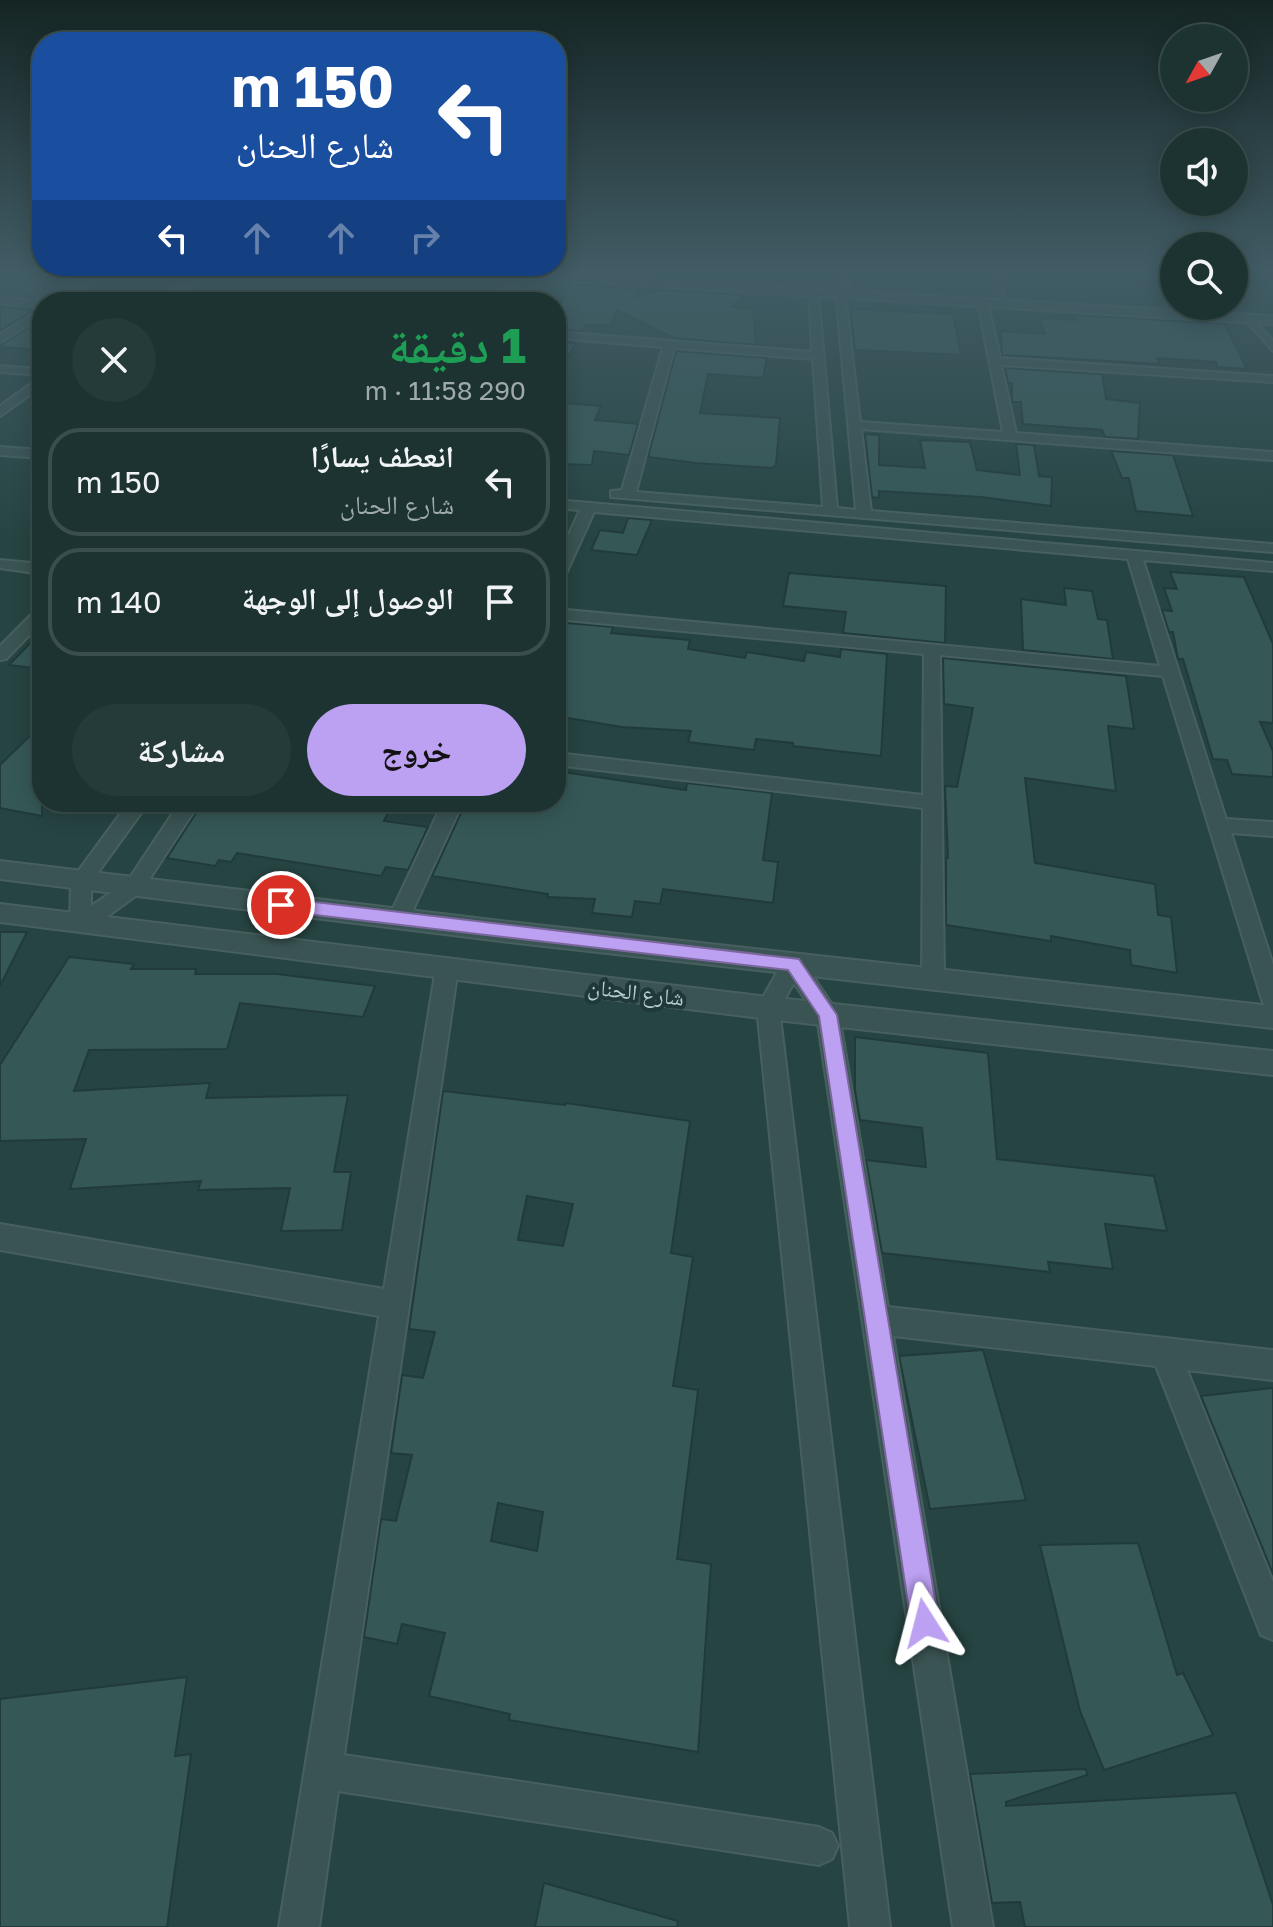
<!DOCTYPE html>
<html lang="ar">
<meta charset="utf-8">
<style>
:root{--surface:#1c3332;--page:#253b3a;--text:#f1f3f6;--muted:#a0aaac;--line:#3a4e4d;--accent:#bca0f2}
body{margin:0;font-family:"Golos Text","Noto Naskh Arabic",sans-serif;background:var(--page);color:var(--text);direction:rtl;height:100vh;display:flex;flex-direction:column;font-size:30px;white-space:nowrap}
*{box-sizing:border-box;margin:0}
p{font-size:26px;color:var(--muted)}
.icon{flex:none;width:44px;height:44px;fill:none;stroke:currentColor;stroke-width:2;stroke-linecap:round;stroke-linejoin:round}
.map{position:relative;flex:1;overflow:hidden;direction:ltr}
.details{position:absolute;left:32px;top:292px;width:534px;height:520px;display:flex;flex-direction:column;background:var(--surface);border-radius:32px;box-shadow:0 4px 20px #0003,0 0 0 2px var(--line);direction:rtl}
.details>*{flex:none}
.banner{position:absolute;left:32px;top:32px;width:534px;height:244px;border-radius:32px;box-shadow:0 4px 20px #0003,0 0 0 2px var(--line);direction:rtl;background:#1a4fa0;color:#fff;overflow:hidden}
.needle{width:52px;rotate:230deg}
.buttons{position:absolute;left:1160px;top:24px;display:grid;gap:16px}
.buttons a{display:grid;place-items:center;width:88px;height:88px;border-radius:50%;background:var(--surface);box-shadow:0 4px 20px #0003,0 0 0 2px var(--line);font-size:40px}
.pin{position:absolute;display:grid;place-items:center;width:68px;height:68px;color:#fff;margin:-34px;border:4px solid #fff;border-radius:50%;box-shadow:0 2px 8px #0007}
.me{position:absolute;width:88px;margin:-44px;rotate:351deg;stroke-linejoin:round;filter:drop-shadow(0 0 6px #0008)}
.turn{display:flex;align-items:center;gap:28px;height:168px;padding:0 40px;font-size:36px}
.turn .icon{width:104px;height:104px;stroke-width:2.5}
.turn b{display:block;font-size:56px;line-height:68px}
.lanes{display:flex;align-items:center;height:76px;padding:0 40px;background:#0003;justify-content:center;gap:40px;direction:ltr}
.lanes .off{opacity:.35}
.round{display:grid;place-items:center;flex:none;width:84px;height:84px;border-radius:42px;background:var(--page)}
.head{display:flex;align-items:center;justify-content:space-between;height:136px;padding:0 40px}
h1{font-size:48px;font-weight:700;line-height:60px;color:#1e9e55}
.action{display:flex;gap:16px;margin-top:auto;padding:16px 40px}
.action a{flex:1;height:92px;border-radius:48px;background:var(--accent);color:#111;font-size:32px;font-weight:700;line-height:92px;text-align:center}
.action a+a{background:var(--page);color:var(--text)}
ul{padding:0;list-style:none}
li{display:flex;align-items:center;gap:24px;height:108px;margin:0 16px 12px;padding:0 24px;border:4px solid var(--line);border-radius:32px}
li div{flex:1}
li b{display:block;font-size:30px}
li em{font-style:normal}
.map>svg:first-child{display:block}
.building{fill:#355856;stroke:#213b3a;stroke-width:2;fill-rule:evenodd}
.lines{fill:none;stroke-linecap:round;stroke-linejoin:round}
.minor-casing{stroke:#47605f;stroke-width:4}
.tertiary-casing{stroke:#47605f;stroke-width:4}
.minor{fill:#3a5353;fill-rule:evenodd}
.tertiary{fill:#3a5353;fill-rule:evenodd}
.route{fill:#bca0f2;stroke:#7a689d;stroke-width:2}
.labels{text-anchor:middle;stroke-width:8;stroke-linejoin:round;paint-order:stroke}
.street-label{font-size:22px;fill:#b8cdcd;stroke:#1f3938}
</style>
<div class="map">
<svg width="1273" height="1927" viewBox="0 0 1273 1927">
<rect width="100%" height="100%" fill="#264442"/>
<g class="building">
<path d="M570,284L638,289L636,297L660,290L744,295L731,307L753,308L756,345L674,338L617,310L611,324L605,326L586,325L582,331L556,329V313Z"/>
<path d="M0,307L35,310L0,330Z"/>
<path d="M850,309L953,314L961,355L855,350Z"/>
<path d="M1074,315L1225,324L1247,369L1218,367L1216,362L1157,358L1159,364L1002,355L1001,331L1045,334L1040,318L1076,320Z"/>
<path d="M42,320V350L0,347V345Z"/>
<path d="M556,341L576,343L556,378Z"/>
<path d="M676,351L767,358L763,378L708,374L700,413L780,418L776,465L772,468L696,463L648,457Z"/>
<path d="M1005,368L1102,374L1106,399L1140,403L1138,439L1105,437L1102,430L1023,424L1021,402H1012V383H1008Z"/>
<path d="M556,402L601,406L595,420L638,424L629,455L594,451L592,465L556,464Z"/>
<path d="M865,434L879,435V465L925,468L920,440L970,442L977,470L1020,475L1016,444L1034,445L1039,476L1052,477L1051,506L981,497L879,491V498L872,497Z"/>
<path d="M1111,451L1173,455L1193,516L1136,511L1129,478H1122Z"/>
<path d="M628,518L652,520L637,555L591,550L600,530L623,533Z"/>
<path d="M1170,572L1244,577L1273,644V723L1260,722L1273,751V777L1232,774L1227,760L1213,759L1183,659H1178L1173,632H1169L1162,610L1172,611L1164,588L1177,589Z"/>
<path d="M789,573L946,586L945,643L843,633L846,612L783,606Z"/>
<path d="M1064,588L1092,591L1098,619L1107,620L1113,659L1023,650L1021,599L1066,605Z"/>
<path d="M556,622L613,627L611,633L690,640L688,649L745,658L747,652L804,661L806,652L840,657L841,649L887,654L881,756L793,746V743L756,739L754,750L688,742L691,731L622,727L556,716Z"/>
<path d="M42,631V669L9,665Z"/>
<path d="M943,658L1126,676L1134,729L1108,726L1116,791L1025,778L1035,863L1155,884L1158,915L1171,917L1177,973L1131,965L1130,950L1051,936V941L946,925V858H948L945,786L957,787L973,708L944,704Z"/>
<path d="M42,724V816L0,808V765Z"/>
<path d="M556,771L686,790L687,783L772,793L763,860L778,862L773,903L663,889L660,904L635,901L632,917L592,913L595,899L547,897L548,894L432,876L466,802H556Z"/>
<path d="M203,802H259L302,808V802H393L384,821L428,827L408,870L386,867L381,876L237,853L231,862L219,860L215,866L167,858Z"/>
<path d="M0,932H27L0,986Z"/>
<path d="M69,957L134,964L131,969H196L195,974H277L375,986L363,1017L240,1003L227,1049L89,1050L74,1091L210,1083L206,1098L348,1095L334,1172H351L342,1230L281,1231L290,1188L198,1190L201,1181L70,1189L86,1139L0,1141V1065Z"/>
<path d="M855,1037L988,1053L997,1159L1154,1176L1167,1231L1105,1224L1113,1269L1048,1262L1050,1272L882,1253L866,1160L926,1167L922,1128L860,1120L855,1090Z"/>
<path d="M443,1091L565,1105L566,1103L690,1121L671,1253L693,1257L673,1386L698,1390L677,1559L711,1564L698,1752L509,1720L510,1714L429,1696L445,1633L402,1624L397,1644L364,1637L381,1519L396,1521L412,1455L391,1453L402,1375L423,1378L435,1332L409,1329ZM527,1196L573,1204L563,1246L518,1240ZM498,1503L543,1512L537,1551L491,1541Z"/>
<path d="M983,1350L1026,1500L930,1509L899,1356Z"/>
<path d="M1273,1388V1574L1201,1396Z"/>
<path d="M1138,1543L1177,1675L1183,1673L1213,1735L1104,1770L1080,1711L1040,1545Z"/>
<path d="M187,1677L175,1756L191,1754L167,1927H0V1699Z"/>
<path d="M1086,1769L1087,1775L1006,1802V1806L1236,1793L1273,1905V1927H1025L1020,1902L992,1903L970,1774Z"/>
<path d="M544,1883L678,1921L677,1927H535Z"/>
</g>
<g class="lines">
<defs>
<g id="minor">
<path d="M96,272H107L63,302H51Z"/>
<path d="M199,272H210L168,302H156Z"/>
<path d="M838,272H848L851,286H843Z"/>
<path d="M993,272H1003V295L994,293Z"/>
<path d="M516,273L524,275L504,302H494Z"/>
<path d="M540,273L545,276L528,302H518Z"/>
<path d="M809,290L818,292L837,508L856,510L836,292L845,294L860,422L1003,432L978,303L983,300L988,303L1000,358L1273,376V382L1001,365L1016,433L1273,452V460L861,429L871,511L1273,544V552L611,497V491L622,490L663,347L556,338V332L812,352ZM674,348L813,359L823,507L636,492Z"/>
<path d="M0,298L42,301L46,302H42V307L0,304Z"/>
<path d="M42,309V317L0,342V334Z"/>
<path d="M1250,316L1273,341V351L1245,319Z"/>
<path d="M0,366L42,369V375L0,372Z"/>
<path d="M42,376V386L0,416V406Z"/>
<path d="M0,447L42,450V458L0,455Z"/>
<path d="M556,500L1273,563V571L1143,560L1226,819L1273,822V836L1231,833L1273,965V1009L1265,1006L1262,1000L1163,676L940,655L944,979L941,985L933,988L925,985L922,979L923,808L556,765V753L923,795L924,654L556,619V609L1160,666L1128,559L594,512L564,578L556,583V562L580,510L556,508Z"/>
<path d="M0,560L42,564V574L0,568Z"/>
<path d="M42,608V622L6,659L0,660V646L36,610Z"/>
<path d="M129,802H149L91,882V906L127,882L180,802H200L141,892L89,930H73L70,924L71,881Z"/>
<path d="M443,802H463L406,925H392L388,919Z"/>
<path d="M793,955L801,958L839,1015L888,1307L1273,1350V1380L1187,1370L1273,1582V1640L1261,1635L1156,1366L893,1336L993,1927H953L817,1017L794,983L779,1008L890,1927H850L757,1008L785,958Z"/>
<path d="M447,959L455,962L458,968L344,1755L819,1827L832,1833L838,1846L832,1859L819,1865L338,1791L319,1927H279L379,1316L0,1250V1224L384,1289L436,968L439,962Z"/>
</g>
<g id="tertiary">
<path d="M459,272H519L1273,316V324L465,275Z"/>
<path d="M0,861L509,922L1273,1006V1028L509,942L0,879Z"/>
<path d="M0,904L768,997L1273,1051V1075L768,1019L0,922Z"/>
</g>
</defs>
<use href="#minor" class="minor-casing"/>
<use href="#tertiary" class="tertiary-casing"/>
<use href="#minor" class="minor"/>
<use href="#tertiary" class="tertiary"/>
</g>
<linearGradient id="sky" x2="0" y2="1"><stop stop-color="#152524"/><stop offset="0.5" stop-color="#415c65"/><stop offset="1" stop-color="#415c65" stop-opacity="0"/></linearGradient>
<rect width="1273" height="541" fill="url(#sky)"/>
<path class="route" d="M281,898L799,959L837,1015L939,1623L935,1633L925,1637L915,1633L911,1623L819,1016L788,970L281,911L272,905Z"/>
<g class="labels">
<g class="street-label">
<text transform="translate(636 992) rotate(7)" y="8">شارع الحنان</text>
</g>
</g>
</svg>
<div class="buttons">
<a><svg class="needle" viewBox="-14 -14 28 28"><path d="M0-13l5 13h-10z" fill="#e53935"/><path d="M0 13l5-13h-10z" fill="#a0aaac"/></svg></a>
<a><svg class="icon" aria-label="sound" viewBox="0 0 24 24"><path d="M4 9h4l5-4v14l-5-4H4zM17 9q2 3 0 6"/></svg></a>
<a><svg class="icon" aria-label="search" viewBox="0 0 24 24"><circle cx="10" cy="10" r="6"/><path d="M15 15l6 6"/></svg></a>
</div>
<div class="pin" style="left:281px;top:905px;background:#d93025"><svg class="icon" aria-label="arrive" viewBox="0 0 24 24"><path d="M6 21V4h12l-3 4 3 4H6"/></svg></div>
<svg class="me" style="left:925px;top:1623px" viewBox="-20 -20 40 40"><path d="M0-17L14 15 0 8-14 15z" fill="#bca0f2" stroke="#fff" stroke-width="4"/></svg>
<div class="banner">
<div class="turn"><svg class="icon" aria-label="left" viewBox="0 0 24 24"><path d="M17 20v-9H6M10 6l-5 5 5 5"/></svg><div><b>150 m</b>شارع الحنان</div></div>
<div class="lanes"><svg class="icon" aria-label="left" viewBox="0 0 24 24"><path d="M17 20v-9H6M10 6l-5 5 5 5"/></svg><svg class="icon off" aria-label="ahead" viewBox="0 0 24 24"><path d="M12 20V5M6 11l6-6 6 6"/></svg><svg class="icon off" aria-label="ahead" viewBox="0 0 24 24"><path d="M12 20V5M6 11l6-6 6 6"/></svg><svg class="icon off" aria-label="right" viewBox="0 0 24 24"><path d="M7 20v-9h11M14 6l5 5-5 5"/></svg></div>
</div>
<section class="details">
<div class="head"><div><h1>1 دقيقة</h1><p>290 m · 11:58</p></div><a class="round"><svg class="icon" aria-label="close" viewBox="0 0 24 24"><path d="M6 6l12 12M18 6L6 18"/></svg></a></div>
<ul>
<li><svg class="icon" aria-label="left" viewBox="0 0 24 24"><path d="M17 20v-9H6M10 6l-5 5 5 5"/></svg><div><b>انعطف يسارًا</b><p>شارع الحنان</p></div><em>150 m</em></li>
<li><svg class="icon" aria-label="arrive" viewBox="0 0 24 24"><path d="M6 21V4h12l-3 4 3 4H6"/></svg><div><b>الوصول إلى الوجهة</b></div><em>140 m</em></li>
</ul>
<div class="action"><a>خروج</a><a>مشاركة</a></div>
</section>
</div>
